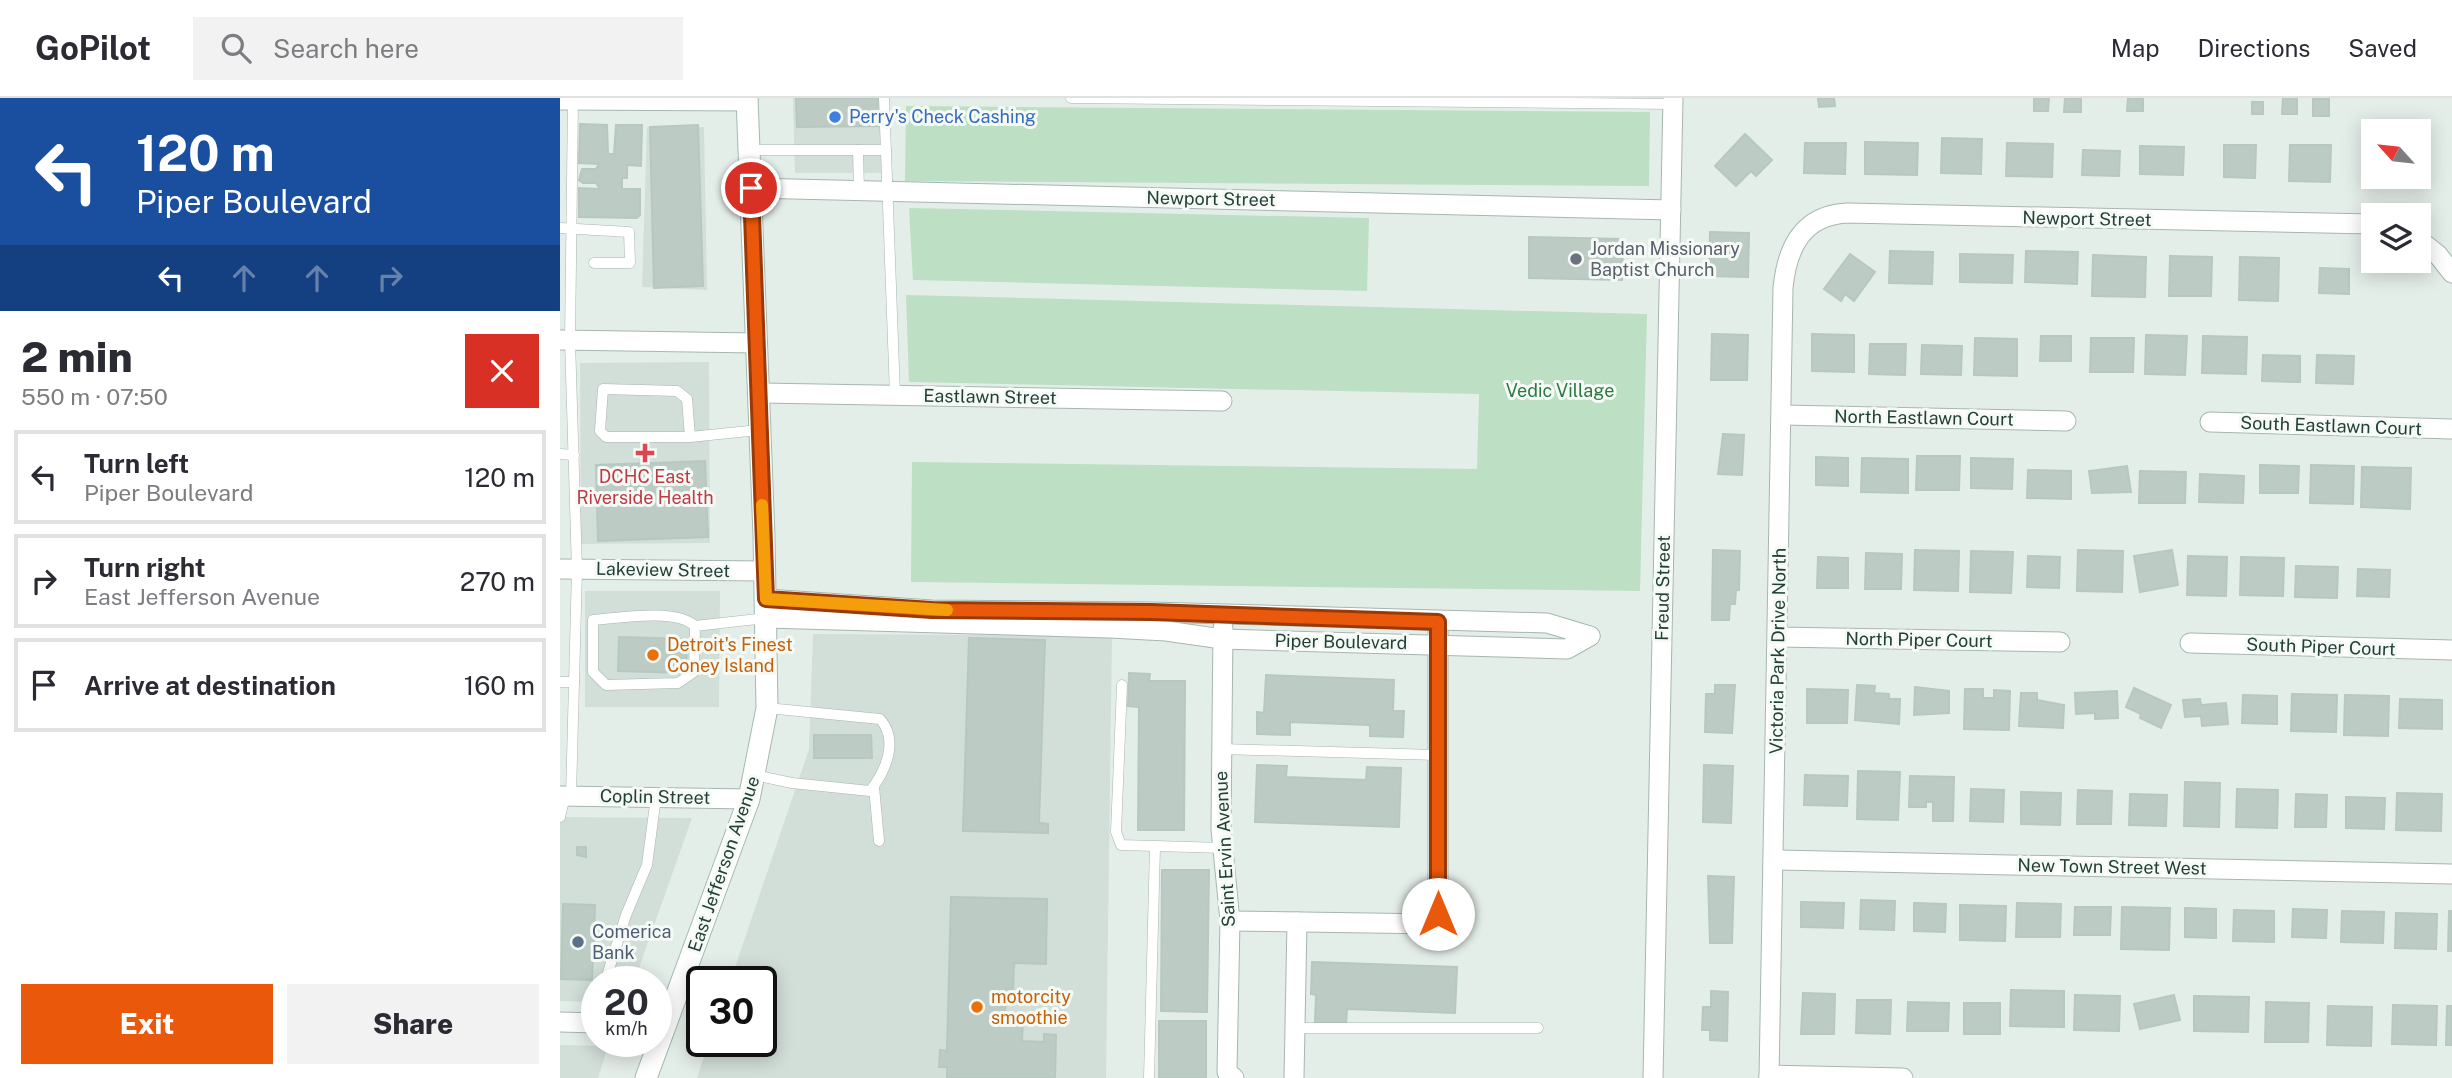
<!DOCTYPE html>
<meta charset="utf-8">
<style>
:root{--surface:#fff;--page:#f2f2f3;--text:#2b2b33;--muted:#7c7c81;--line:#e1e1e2;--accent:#ea580c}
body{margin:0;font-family:"Public Sans",sans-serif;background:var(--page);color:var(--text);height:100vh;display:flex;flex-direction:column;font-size:26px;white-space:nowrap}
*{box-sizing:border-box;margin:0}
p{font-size:23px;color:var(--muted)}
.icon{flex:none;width:38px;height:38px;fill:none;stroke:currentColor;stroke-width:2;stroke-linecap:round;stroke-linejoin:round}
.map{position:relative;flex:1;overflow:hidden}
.drawer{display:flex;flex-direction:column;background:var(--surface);width:560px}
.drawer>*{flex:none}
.guide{background:#1a4fa0;color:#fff;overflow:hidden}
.needle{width:46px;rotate:297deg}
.fabs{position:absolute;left:1801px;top:21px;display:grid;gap:14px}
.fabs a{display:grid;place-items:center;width:70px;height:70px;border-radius:0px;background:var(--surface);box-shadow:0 4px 18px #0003;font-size:35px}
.speed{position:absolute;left:21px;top:868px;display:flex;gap:14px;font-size:35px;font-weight:700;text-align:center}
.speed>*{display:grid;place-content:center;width:91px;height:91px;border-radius:50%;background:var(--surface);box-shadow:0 4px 18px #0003;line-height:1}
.speed small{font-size:18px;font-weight:400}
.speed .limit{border:4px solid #111;border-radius:10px;background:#fff;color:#111}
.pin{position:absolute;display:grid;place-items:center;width:60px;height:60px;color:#fff;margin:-30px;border:4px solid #fff;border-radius:50%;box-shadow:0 2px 7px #0007}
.me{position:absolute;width:77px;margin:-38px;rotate:0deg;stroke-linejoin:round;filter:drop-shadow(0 0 5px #0008)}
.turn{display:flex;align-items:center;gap:24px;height:147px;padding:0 21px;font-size:32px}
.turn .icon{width:91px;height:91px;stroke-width:2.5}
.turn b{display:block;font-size:49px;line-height:60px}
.lanes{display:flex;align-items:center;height:66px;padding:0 21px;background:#0003;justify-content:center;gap:35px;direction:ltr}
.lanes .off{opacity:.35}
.round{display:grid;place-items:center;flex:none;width:74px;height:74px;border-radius:0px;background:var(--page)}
.overview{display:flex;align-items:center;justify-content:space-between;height:119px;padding:0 21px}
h1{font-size:42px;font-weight:800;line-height:52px}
.primary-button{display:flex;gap:14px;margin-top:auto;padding:14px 21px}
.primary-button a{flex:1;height:80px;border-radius:0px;background:var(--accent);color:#fff;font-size:28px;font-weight:800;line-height:80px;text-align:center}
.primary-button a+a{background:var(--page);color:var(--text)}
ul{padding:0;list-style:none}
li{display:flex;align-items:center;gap:21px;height:94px;margin:0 14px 10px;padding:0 7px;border:4px solid var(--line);border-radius:0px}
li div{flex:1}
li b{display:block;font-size:26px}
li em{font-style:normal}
header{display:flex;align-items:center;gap:42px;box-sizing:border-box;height:98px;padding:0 35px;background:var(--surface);border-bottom:2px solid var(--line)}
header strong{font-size:33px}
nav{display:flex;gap:38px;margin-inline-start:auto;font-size:24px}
.search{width:490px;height:63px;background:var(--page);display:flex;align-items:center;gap:18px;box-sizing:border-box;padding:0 24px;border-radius:0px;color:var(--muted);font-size:26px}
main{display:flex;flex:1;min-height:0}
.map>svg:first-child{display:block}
.built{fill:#d2ded8}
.green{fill:#bddfc3}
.building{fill:#bcccc4;stroke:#b6c8bf;stroke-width:2}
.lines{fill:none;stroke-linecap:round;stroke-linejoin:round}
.service-casing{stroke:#a6b6b0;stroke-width:11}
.minor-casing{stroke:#a6b6b0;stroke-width:21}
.secondary-casing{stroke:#a2bab0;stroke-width:23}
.service{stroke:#fff;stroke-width:10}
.minor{stroke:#fff;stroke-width:19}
.secondary{stroke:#fff;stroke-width:21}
.route-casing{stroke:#983908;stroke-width:18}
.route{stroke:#ea580c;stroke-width:12}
.slow{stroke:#f59e0b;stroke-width:12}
.shop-dot{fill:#3f7fe0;stroke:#f5faf7;stroke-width:2.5}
.worship-dot{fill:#6b7280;stroke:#f5faf7;stroke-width:2.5}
.health-dot{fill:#e0444e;stroke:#f5faf7;stroke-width:2.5}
.food-dot{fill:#e8710a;stroke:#f5faf7;stroke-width:2.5}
.service-dot{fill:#5c6f8a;stroke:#f5faf7;stroke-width:2.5}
.labels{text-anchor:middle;stroke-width:6;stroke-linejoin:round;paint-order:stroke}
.shop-label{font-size:18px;fill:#366cbe;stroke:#f5faf7;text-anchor:start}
.street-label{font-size:18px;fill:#234036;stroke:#f5faf7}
.worship-label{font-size:18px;fill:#5b616d;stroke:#f5faf7;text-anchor:start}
.park-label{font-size:18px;fill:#2c7843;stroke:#f5faf7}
.health-label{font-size:18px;fill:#be3a42;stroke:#f5faf7}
.food-label{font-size:18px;fill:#c56008;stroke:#f5faf7;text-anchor:start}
.service-label{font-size:18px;fill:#4e5e75;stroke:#f5faf7;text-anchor:start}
</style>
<header>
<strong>GoPilot</strong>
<div class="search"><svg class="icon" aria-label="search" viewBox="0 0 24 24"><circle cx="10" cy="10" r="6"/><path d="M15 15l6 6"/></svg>Search here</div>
<nav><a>Map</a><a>Directions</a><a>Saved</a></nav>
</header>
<main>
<section class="drawer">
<div class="guide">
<div class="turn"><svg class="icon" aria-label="left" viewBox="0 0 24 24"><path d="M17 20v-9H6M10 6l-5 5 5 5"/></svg><div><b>120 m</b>Piper Boulevard</div></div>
<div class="lanes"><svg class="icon" aria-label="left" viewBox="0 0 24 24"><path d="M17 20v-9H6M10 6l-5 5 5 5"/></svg><svg class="icon off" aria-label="ahead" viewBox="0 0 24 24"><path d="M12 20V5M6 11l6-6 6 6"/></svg><svg class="icon off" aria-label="ahead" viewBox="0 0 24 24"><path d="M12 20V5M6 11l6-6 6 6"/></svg><svg class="icon off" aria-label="right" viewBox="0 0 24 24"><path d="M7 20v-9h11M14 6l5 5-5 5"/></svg></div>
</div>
<div class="overview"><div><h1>2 min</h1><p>550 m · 07:50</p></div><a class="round" style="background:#d93025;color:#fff"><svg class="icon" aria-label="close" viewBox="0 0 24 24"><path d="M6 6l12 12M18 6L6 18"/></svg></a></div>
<ul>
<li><svg class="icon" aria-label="left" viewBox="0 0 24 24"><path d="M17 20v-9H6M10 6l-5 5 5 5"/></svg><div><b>Turn left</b><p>Piper Boulevard</p></div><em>120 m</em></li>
<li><svg class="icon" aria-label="right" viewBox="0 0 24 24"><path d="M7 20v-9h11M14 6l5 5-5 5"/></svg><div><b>Turn right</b><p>East Jefferson Avenue</p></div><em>270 m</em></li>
<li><svg class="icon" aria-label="arrive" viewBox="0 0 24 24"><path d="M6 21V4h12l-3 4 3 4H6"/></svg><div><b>Arrive at destination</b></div><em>160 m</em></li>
</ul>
<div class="primary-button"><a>Exit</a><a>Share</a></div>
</section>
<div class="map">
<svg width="1892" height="980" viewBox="0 0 1892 980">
<rect width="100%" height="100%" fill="#e4eee9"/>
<g class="built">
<path d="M233,0H320L322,75H235Z"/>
<path d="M87,29H144L147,192L82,189Z"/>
<path d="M149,264L150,445L21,446L20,265Z"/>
<path d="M25,493H160L159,609H25Z"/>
<path d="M253,536L552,538L546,980H137L149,943H201V884H170L249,651Z"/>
<path d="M0,719L132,720L74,884H37V904L0,903Z"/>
<path d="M0,947L48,948L38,980H0Z"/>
</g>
<g class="green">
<path d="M346,8L1090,14L1089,88L345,83Z"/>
<path d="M349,110L809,120L807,193L353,182Z"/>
<path d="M346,197L1087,216L1080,493L351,484L352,364L917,371L919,296L349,284Z"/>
</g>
<g class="building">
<path d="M236,0H320V28L237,29Z"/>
<path d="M1258,0H1274L1275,8L1259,9Z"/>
<path d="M1474,0H1489L1488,13H1474Z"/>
<path d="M1505,0H1521V14H1504Z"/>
<path d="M1568,0H1583V13H1567Z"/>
<path d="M1723,0L1737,1V16H1722Z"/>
<rect x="1753" y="1" width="16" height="17"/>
<rect x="1692" y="4" width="11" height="12"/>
<path d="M20,26L47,27L48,56H54L56,27H82L81,68L67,67V80H62V91H80V117L77,120L19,119V90L40,91L36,85H23L19,82L22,71H36L39,66L19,65Z"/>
<path d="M138,27L143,188L94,190L90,29Z"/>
<path d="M1185,36L1212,62L1196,78L1191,73L1176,88L1155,68Z"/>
<path d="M1382,40L1422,41L1421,76L1381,75Z"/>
<path d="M1305,44L1358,45L1357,77L1305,76Z"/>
<path d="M1245,45H1286L1285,76L1244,75Z"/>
<path d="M1447,45L1493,46L1492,79L1446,78Z"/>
<path d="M1664,47H1696L1695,80L1664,79Z"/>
<path d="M1730,47H1771L1770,84L1729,83Z"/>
<path d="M1580,48L1624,49L1623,77L1580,76Z"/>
<path d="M1523,52L1560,53L1559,78L1522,77Z"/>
<path d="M1150,134L1189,135L1188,179L1149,178Z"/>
<path d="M969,139L1063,141L1062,182L969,180Z"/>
<path d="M1330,153L1373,154L1372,186L1329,185Z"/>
<path d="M1466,153L1518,154L1517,186L1465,184Z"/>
<path d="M1290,156L1315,174L1294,203L1285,196L1281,203L1264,191Z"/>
<path d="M1400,156L1453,157L1452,185L1400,184Z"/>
<path d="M1533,157L1586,159L1585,199L1532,198Z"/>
<path d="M1610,158L1652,159L1651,198H1609Z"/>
<path d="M1680,159L1719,160L1718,203L1679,202Z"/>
<path d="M1760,170L1789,171V196L1759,195Z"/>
<path d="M1152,236L1188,237L1187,282H1151Z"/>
<path d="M1252,236L1294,237V274L1252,273Z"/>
<path d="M1586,237L1627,238L1625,277L1585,276Z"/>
<path d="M1481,238H1511V263H1480Z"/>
<path d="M1643,238L1687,239L1686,276L1642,275Z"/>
<path d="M1415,240L1457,241V278L1414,277Z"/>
<path d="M1531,240H1574L1573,274H1530Z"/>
<path d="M1310,246H1346L1345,277L1309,276Z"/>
<path d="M1362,247L1402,248L1401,277L1361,276Z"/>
<path d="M1703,257L1740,258V284L1702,283Z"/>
<path d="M1757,257L1794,258L1793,286L1756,285Z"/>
<path d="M1163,336L1184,337L1182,377L1158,376Z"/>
<path d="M1357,358H1400L1399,392H1356Z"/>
<path d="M1256,359L1288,360V388L1256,387Z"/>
<path d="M1302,360L1348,361V395L1301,394Z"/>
<path d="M1411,360L1453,361L1452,391L1411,390Z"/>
<path d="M145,363L148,439L38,443L36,367Z"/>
<path d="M1700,367L1739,368L1738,395H1700Z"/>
<path d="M1751,367L1794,368L1793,406L1750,405Z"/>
<path d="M1567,368L1571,394L1532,395L1529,373Z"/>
<path d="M1802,369L1851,370L1850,411L1801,409Z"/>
<path d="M1468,372L1511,373V401L1467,400Z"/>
<path d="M1580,373L1626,374L1625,405H1579Z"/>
<path d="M1640,376L1684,378L1683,405L1639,404Z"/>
<path d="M1153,452L1180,453L1179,492H1176L1175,506H1170L1169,522H1152Z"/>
<path d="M1355,452L1399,453L1398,493L1354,492Z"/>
<path d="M1518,452L1563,453L1562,494L1517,493Z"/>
<path d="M1612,452L1618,487L1580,494L1574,458Z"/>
<path d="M1411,453L1453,454L1451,495L1410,494Z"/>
<path d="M1306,455L1342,456L1341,491H1305Z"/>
<path d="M1468,458L1500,459L1499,490L1467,489Z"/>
<path d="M1628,458L1667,459L1666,498L1627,497Z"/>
<path d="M1258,459L1288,460V490H1257Z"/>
<path d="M1681,459L1724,460L1723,498L1680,497Z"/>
<path d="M1736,468L1778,469L1777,500L1735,499Z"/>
<path d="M1798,471L1830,472L1829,499L1797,498Z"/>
<path d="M59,539L127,541L126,575L58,573Z"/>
<path d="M409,540L485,542L479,725L488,726V735L403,733Z"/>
<path d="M569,575L590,576L589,583H625L624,732H578L579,609L568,608Z"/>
<path d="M706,577L834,582L833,613H844L843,639L810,638V627L730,624V637L697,636V614L704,615Z"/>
<path d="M1155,587H1175L1172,635L1145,634L1146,596H1155Z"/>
<path d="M1297,587L1315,588L1314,595L1329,596V601H1340L1339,626L1295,622Z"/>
<path d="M1355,589L1389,593V615L1354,617Z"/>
<path d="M1574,590L1611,607L1601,630L1580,620L1581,616L1566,609Z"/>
<path d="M1247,591L1288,592L1287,625H1247Z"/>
<path d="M1405,591H1423V600H1434V592L1450,593L1449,632L1404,631Z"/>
<path d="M1557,593L1558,620L1535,621V615L1516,616L1515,595Z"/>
<path d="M1461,595H1477V602L1504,607L1503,630L1459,628Z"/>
<path d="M1732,596L1777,597L1776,634L1731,633Z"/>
<path d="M1683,597L1717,598V626L1682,625Z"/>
<path d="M1785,597L1829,598L1828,638L1784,637Z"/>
<path d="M1640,601L1641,607L1666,605L1668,626L1642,628L1641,618L1625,619L1623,602Z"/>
<path d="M1840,601L1882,602V631L1839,630Z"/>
<path d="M254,637H311L312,660H254Z"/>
<path d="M697,667L727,668L726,679L806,682L807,669L841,670L839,729L695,724Z"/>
<path d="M1144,667L1173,668L1171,725L1143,724Z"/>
<path d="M1298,673L1340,674L1338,722L1297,721Z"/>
<path d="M1245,677L1288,678L1287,708L1244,707Z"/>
<path d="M1350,678L1394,679L1393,723H1373V704H1366V709H1349Z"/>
<path d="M1625,684L1660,685L1659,729L1624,728Z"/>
<path d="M1411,691L1444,692L1443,724L1410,723Z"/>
<path d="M1677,691L1718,692L1717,730L1676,729Z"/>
<path d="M1518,692L1552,693L1551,726H1517Z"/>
<path d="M1461,694L1501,695L1500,727L1461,726Z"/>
<path d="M1837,695L1882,696L1881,733L1836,732Z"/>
<path d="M1570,696L1607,697L1606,728L1569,727Z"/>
<path d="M1736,696L1767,697L1766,729H1735Z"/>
<path d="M1786,699L1825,700L1824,731L1786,730Z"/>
<path d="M17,749H26V759L17,757Z"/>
<path d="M602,772H649L647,914L601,913Z"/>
<path d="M1148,778L1174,779L1172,845H1150Z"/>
<path d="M391,799L487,801L486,866L454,865L453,892L446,891L445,919H463L462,943L484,944V936L496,937L495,980H387V969H379L380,952L387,953Z"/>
<path d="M1301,802L1335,803L1334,832L1300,831Z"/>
<path d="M1241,804L1284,805L1283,830L1241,829Z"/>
<path d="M1354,805L1386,806L1385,834L1354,833Z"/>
<path d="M1457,805L1501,806L1500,839H1456Z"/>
<path d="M3,806L35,807L32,882L1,881Z"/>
<path d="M1400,807L1446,808L1445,843L1400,842Z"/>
<path d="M1515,809H1551L1550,837H1514Z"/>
<path d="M1562,809L1610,810L1609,852L1561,851Z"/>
<path d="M1625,810L1656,811V840L1625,839Z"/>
<path d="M1733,811L1767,812L1766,840L1732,839Z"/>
<path d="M1674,812L1714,813V844L1673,843Z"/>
<path d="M1782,813L1824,814L1823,845L1781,844Z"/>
<path d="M1889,813H1892V853H1888Z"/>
<path d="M1836,815L1877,816L1876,851L1835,850Z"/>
<path d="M752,864L897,869L895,915L787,911L786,926L755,925L756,897L751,896Z"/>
<path d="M1451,892L1504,893V929L1450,928Z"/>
<path d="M1151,893L1168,894L1167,943L1150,942V932H1142L1143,909H1151Z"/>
<path d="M1243,895L1275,896L1274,936H1241Z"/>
<path d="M1515,897L1560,898L1559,933L1514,932Z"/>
<path d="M1614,897L1620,922L1580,931L1574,906Z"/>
<path d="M1634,898L1689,899L1688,934L1634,933Z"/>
<path d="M1297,902H1331L1330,936L1296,935Z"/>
<path d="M1348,904L1389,905L1388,933H1347Z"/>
<path d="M1706,904L1749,905L1748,944H1705Z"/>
<rect x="1404" y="905" width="36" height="31"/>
<path d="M1833,907L1877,908L1876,947L1832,946Z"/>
<path d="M1768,908L1812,909L1811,948L1767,947Z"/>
<path d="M1887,908H1892V947H1886Z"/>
<rect x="599" y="923" width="47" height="57"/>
</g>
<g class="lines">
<defs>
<g id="service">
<path d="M324,0L335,297"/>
<path d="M511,0L1113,6"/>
<path d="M189,52H326"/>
<path d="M298,52L299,93"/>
<path d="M0,130L69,134L70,165H34"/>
<path d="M130,339L127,301L117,293L43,291L40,333L46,339H130L199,332"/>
<path d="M0,356L14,357"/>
<path d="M135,528L134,574L118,585L46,587L33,574V522C59,520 116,510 135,528L206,520"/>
<path d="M0,584H14"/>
<path d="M562,587L556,734L561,747L664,750"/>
<path d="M661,651L877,657"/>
<path d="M195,677L232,685L310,693C326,673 339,642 320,621L207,610"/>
<path d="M314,689L319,743"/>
<path d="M11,698L17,472L10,242L13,2"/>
<path d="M0,719L5,698"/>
<path d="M45,884L66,817L87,767L96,699"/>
<path d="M735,930H978"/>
<path d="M589,980L595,749"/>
</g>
<g id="minor">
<path d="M0,2L188,3"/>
<path d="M191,90L1111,112"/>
<path d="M1858,141L1878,157L1892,175"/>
<path d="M0,242L196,245"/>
<path d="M198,295L662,303"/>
<path d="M1223,317L1506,323"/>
<path d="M1650,324L1892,331"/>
<path d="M0,471L205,473"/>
<path d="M206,501L372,512L591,514L987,525L1030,538"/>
<path d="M207,520L550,530L606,533L662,541L1007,551L1030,538"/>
<path d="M663,530L661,731L670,823L667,974L674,980"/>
<path d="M1218,539L1500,544"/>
<path d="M1630,545L1892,552"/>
<path d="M0,698L189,701"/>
<path d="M1213,762L1892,776"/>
<path d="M670,823L875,826L878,816V533"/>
<path d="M0,924L37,925"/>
<path d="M1209,977L1343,980"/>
<path d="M734,980L737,824"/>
<path d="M1093,980L1113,0"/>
<path d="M1209,980L1223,190C1227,150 1242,117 1288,115L1813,126"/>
</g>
<path id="secondary" d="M86,980L189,701L207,610L204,438L187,0"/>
</defs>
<use href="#service" class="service-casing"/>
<use href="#minor" class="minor-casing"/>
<use href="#secondary" class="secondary-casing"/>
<use href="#service" class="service"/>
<use href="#minor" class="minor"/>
<use href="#secondary" class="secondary"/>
</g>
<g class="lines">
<defs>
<path id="route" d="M191,90L206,501L372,512L591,514L878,524V816"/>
</defs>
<use href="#route" class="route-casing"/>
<use href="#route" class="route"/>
<path class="slow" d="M202,407L206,501L387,512"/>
</g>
<circle class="shop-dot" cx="275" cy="19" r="7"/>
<circle class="worship-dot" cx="1016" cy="161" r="7"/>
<path class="health-dot" d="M81.5 344.5h7v7h7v7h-7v7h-7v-7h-7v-7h7z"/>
<g class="food-dot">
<circle cx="93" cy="557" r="7"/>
<circle cx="417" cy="909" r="7"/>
</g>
<circle class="service-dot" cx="18" cy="844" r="7"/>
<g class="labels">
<g class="shop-label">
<text x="289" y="25">Perry's Check Cashing</text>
</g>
<g class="street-label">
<text transform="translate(651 101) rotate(1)" y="6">Newport Street</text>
<text transform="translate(1527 121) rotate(1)" y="6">Newport Street</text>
<text transform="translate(430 299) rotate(1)" y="6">Eastlawn Street</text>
<text transform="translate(1364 320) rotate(1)" y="6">North Eastlawn Court</text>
<text transform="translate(1771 328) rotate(2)" y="6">South Eastlawn Court</text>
<text transform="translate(103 472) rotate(1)" y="6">Lakeview Street</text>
<text transform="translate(1103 490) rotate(-89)" y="6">Freud Street</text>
<text transform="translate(1359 542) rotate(1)" y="6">North Piper Court</text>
<text transform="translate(781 544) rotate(1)" y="6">Piper Boulevard</text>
<text transform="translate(1761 549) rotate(2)" y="6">South Piper Court</text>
<text transform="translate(1218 553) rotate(-89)" y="6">Victoria Park Drive North</text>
<text transform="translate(95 699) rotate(1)" y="6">Coplin Street</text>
<text transform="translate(665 751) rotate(-93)" y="6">Saint Ervin Avenue</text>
<text transform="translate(164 766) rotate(-71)" y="6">East Jefferson Avenue</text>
<text transform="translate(1552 769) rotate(1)" y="6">New Town Street West</text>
</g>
<g class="worship-label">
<text x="1030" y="157">Jordan Missionary<tspan x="1030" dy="21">Baptist Church</tspan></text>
</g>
<g class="park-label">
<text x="1000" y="299">Vedic Village</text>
</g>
<g class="health-label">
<text x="85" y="385">DCHC East<tspan x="85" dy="21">Riverside Health</tspan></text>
</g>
<g class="food-label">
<text x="107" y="553">Detroit's Finest<tspan x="107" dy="21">Coney Island</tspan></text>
<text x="431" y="905">motorcity<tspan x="431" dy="21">smoothie</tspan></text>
</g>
<g class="service-label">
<text x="32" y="840">Comerica<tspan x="32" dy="21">Bank</tspan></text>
</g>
</g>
</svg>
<div class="fabs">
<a><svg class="needle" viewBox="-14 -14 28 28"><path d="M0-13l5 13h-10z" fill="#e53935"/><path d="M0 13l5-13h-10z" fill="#7c7c81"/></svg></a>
<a><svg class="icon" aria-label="layers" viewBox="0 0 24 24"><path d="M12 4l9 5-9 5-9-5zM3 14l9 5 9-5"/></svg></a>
</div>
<div class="speed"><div>20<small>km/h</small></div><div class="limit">30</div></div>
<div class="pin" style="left:191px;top:90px;background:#d93025"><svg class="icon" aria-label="arrive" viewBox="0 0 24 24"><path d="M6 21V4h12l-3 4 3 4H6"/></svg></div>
<svg class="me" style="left:878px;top:816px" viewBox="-20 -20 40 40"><circle r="19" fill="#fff"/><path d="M0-13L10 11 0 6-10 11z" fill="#ea580c"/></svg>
</div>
</main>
